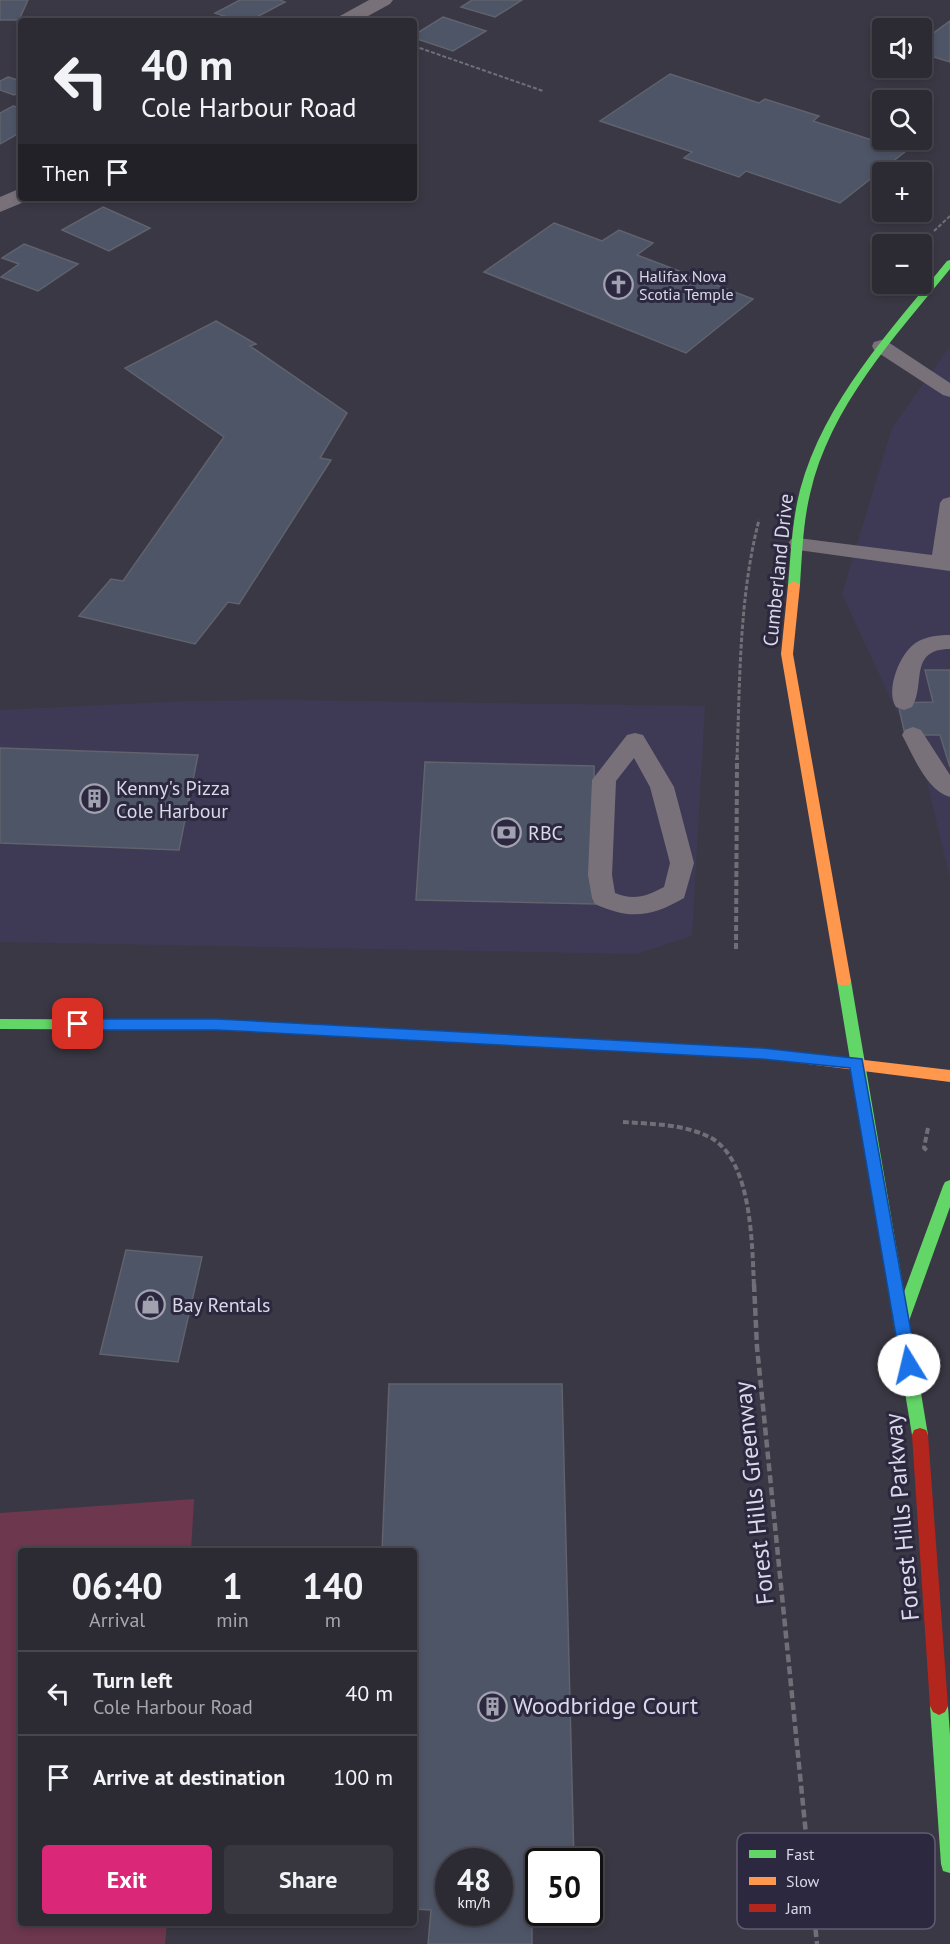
<!DOCTYPE html>
<meta charset="utf-8">
<style>
:root{--surface:#2c2a33;--page:#38363f;--text:#f1f3f6;--muted:#a6a7ac;--line:#48464e;--accent:#db2777}
body{margin:0;font-family:"PT Sans",sans-serif;background:var(--page);color:var(--text);height:100vh;display:flex;flex-direction:column;font-size:22px;white-space:nowrap}
*{box-sizing:border-box;margin:0}
p{font-size:20px;color:var(--muted)}
.icon{flex:none;width:33px;height:33px;fill:none;stroke:currentColor;stroke-width:2;stroke-linecap:round;stroke-linejoin:round}
.map{position:relative;flex:1;overflow:hidden}
.sheet{position:absolute;left:18px;top:1548px;width:399px;height:378px;display:flex;flex-direction:column;background:var(--surface);border-radius:6px;box-shadow:0 3px 9px #0003,0 0 0 2px var(--line)}
.sheet>*{flex:none}
.banner{position:absolute;left:18px;top:18px;width:399px;height:183px;border-radius:6px;box-shadow:0 3px 9px #0003,0 0 0 2px var(--line);background:#2c2a33;color:var(--text);overflow:hidden}
.tools{position:absolute;left:872px;top:18px;display:grid;gap:12px}
.tools a{display:grid;place-items:center;width:60px;height:60px;border-radius:6px;background:var(--surface);box-shadow:0 3px 9px #0003,0 0 0 2px var(--line);font-size:30px}
.speed{position:absolute;left:435px;top:1848px;display:flex;gap:12px;font-size:30px;font-weight:700;text-align:center}
.speed>*{display:grid;place-content:center;width:78px;height:78px;border-radius:50%;background:var(--surface);box-shadow:0 3px 9px #0003,0 0 0 2px var(--line);line-height:1}
.speed small{font-size:15px;font-weight:400}
.speed .limit{border:3px solid #111;border-radius:9px;background:#fff;color:#111}
.pin{position:absolute;display:grid;place-items:center;width:51px;height:51px;color:#fff;margin:-26px;border-radius:12px;box-shadow:0 3px 9px #0006}
.me{position:absolute;width:66px;margin:-33px;rotate:351deg;stroke-linejoin:round;filter:drop-shadow(0 0 4px #0008)}
.turn{display:flex;align-items:center;gap:21px;height:126px;padding:0 24px;font-size:27px}
.turn .icon{width:78px;height:78px;stroke-width:2.5}
.turn b{display:block;font-size:42px;line-height:51px}
.then{display:flex;align-items:center;height:57px;padding:0 24px;background:#0003;gap:12px;font-size:22px}
.eta{display:flex;justify-content:space-evenly;align-items:center;height:102px;text-align:center}
.eta b{font-size:36px;font-weight:700;line-height:42px}
.action{display:flex;gap:12px;margin-top:auto;padding:12px 24px}
.action a{flex:1;height:69px;border-radius:6px;background:var(--accent);color:#fff;font-size:24px;font-weight:700;line-height:69px;text-align:center}
.action a+a{background:var(--page);color:var(--text)}
ul{padding:0;list-style:none}
li{display:flex;align-items:center;gap:18px;height:84px;padding:0 24px;border-top:2px solid var(--line)}
li div{flex:1}
li b{display:block;font-size:22px}
li em{font-style:normal}
.map>svg:first-child{display:block}
.built{fill:#3e3a56}
.green{fill:#6d374e}
.building{fill:#4d5567;stroke:#60626d;stroke-width:1.5;fill-rule:evenodd}
.lines{fill:none;stroke-linecap:round;stroke-linejoin:round}
.path-far3{stroke:#726e77;stroke-width:2;stroke-dasharray:4 2;stroke-linecap:butt}
.path-far2{stroke:#726e77;stroke-width:3;stroke-dasharray:4.5 2;stroke-linecap:butt}
.path-far1{stroke:#726e77;stroke-width:4;stroke-dasharray:6 3;stroke-linecap:butt}
.path{stroke:#726e77;stroke-width:4.5;stroke-dasharray:8 4;stroke-linecap:butt}
.lane{fill:#79717a;fill-rule:evenodd}
.street{fill:#79717a;fill-rule:evenodd}
.fast{fill:#63d668;fill-rule:evenodd}
.slow{fill:#ff974d;fill-rule:evenodd}
.jam{fill:#b3261e;fill-rule:evenodd}
.route{fill:#1a73e8;stroke:#114b97;stroke-width:1.5}
.labels{text-anchor:middle;stroke-width:6;stroke-linejoin:round;paint-order:stroke}
.far-poi-label{font-size:16px;fill:#dad9e8;stroke:#2c283f;text-anchor:start}
.street-label{font-size:20px;fill:#dad9e8;stroke:#2c283f}
.poi-label{font-size:20px;fill:#dad9e8;stroke:#2c283f;text-anchor:start}
.near-street-label{font-size:24px;fill:#dad9e8;stroke:#2c283f}
.near-poi-label{font-size:24px;fill:#dad9e8;stroke:#2c283f;text-anchor:start}
.key{fill:#2c283f;stroke:#605d72;stroke-width:1.5}
.key-label{font-size:16px;fill:#dad9e8}
</style>
<div class="map">
<svg width="950" height="1944" viewBox="0 0 950 1944">
<rect width="100%" height="100%" fill="#3a3844"/>
<g class="built">
<path d="M950,346V879L925,773L842,594L892,428Z"/>
<path d="M288,700L705,706L692,936L636,954L0,942V710L186,701Z"/>
</g>
<path class="green" d="M194,1499L191,1551H21V1923H167L165,1944H0V1513Z"/>
<g class="building">
<path d="M0,0H28L19,20H0Z"/>
<path d="M240,0H280L285,2L249,21H239L215,13Z"/>
<path d="M472,0H522L495,17L461,7Z"/>
<path d="M443,17L486,31L453,51L414,38V35Z"/>
<path d="M950,21V62L921,53V42Z"/>
<path d="M670,74L759,103L765,99L819,116L813,121L906,151L840,203L746,171L739,177L684,158L692,152L600,121Z"/>
<path d="M8,77L21,81V92L14,95L0,90V81Z"/>
<path d="M13,106L21,108V132L0,144V113Z"/>
<path d="M103,207L150,228L109,251L62,230Z"/>
<path d="M554,223L602,241L619,230L653,243L637,255L753,299L686,353L484,272Z"/>
<path d="M24,244L78,264L38,291L1,277L19,264L2,258Z"/>
<path d="M216,321L256,344L250,346L347,413L320,458L331,460L239,604L228,602L195,644L79,616L111,579L123,581L224,437L125,368Z"/>
<path d="M925,670H950V767L940,735H905L898,703L933,702Z"/>
<path d="M0,748L198,755L179,850L0,843Z"/>
<path d="M425,762L594,766L596,904L416,900Z"/>
<path d="M126,1250L202,1257L178,1362L100,1354Z"/>
<path d="M389,1384H562L574,1862H538V1909H532V1944H428L431,1910L414,1909V1551H382ZM448,1862H500V1912H448Z"/>
</g>
<g class="lines">
<g class="path-far3">
<path d="M414,46L543,91"/>
<path d="M934,231L950,216"/>
</g>
<path class="path-far2" d="M737,759C740,680 739,597 759,520"/>
<g class="path-far1">
<path d="M736,949L737,758"/>
<path d="M623,1122C652,1124 687,1124 713,1139C752,1164 752,1244 754,1286"/>
<path d="M928,1128L924,1148L929,1152"/>
</g>
<path class="path" d="M754,1284L757,1347L817,1944"/>
<g class="lane">
<path d="M881,340L888,342L950,383V397L943,395L874,350L872,346L874,342Z"/>
<path d="M950,497V571L798,550L791,549L788,544L791,539L798,538L932,555L940,503L943,499Z"/>
<path d="M950,635V649C908,649 926,685 912,707L904,710L896,707C885,690 900,652 917,642C927,636 939,635 950,635Z"/>
<path d="M913,727L921,730L950,775V797C926,790 913,755 902,735L905,730Z"/>
<path d="M635,733L643,735L674,787L694,863L684,898C651,917 630,920 595,904L592,898L588,875L592,780L627,735ZM634,758L650,787L670,863L664,887C647,896 634,901 615,893L612,875L616,781Z"/>
</g>
<g class="street">
<path d="M369,0H393L390,4L359,21H335L338,17Z"/>
<path d="M21,188V198H30L29,200L0,212V197Z"/>
</g>
<g class="fast">
<path d="M950,260V269C895,337 830,406 810,494C803,523 802,555 800,585L798,587H790L788,585C791,553 792,521 800,490C824,401 890,331 947,261Z"/>
<path d="M844,976L849,977L851,981L904,1292L943,1186L945,1182L950,1180V1207L909,1321L928,1435L926,1440L920,1442L914,1440L912,1435L837,981L839,977Z"/>
<path d="M0,1019L217,1020L568,1038L573,1039L575,1043L573,1047L568,1048L217,1030L0,1029Z"/>
<path d="M939,1697L945,1700L948,1706L950,1735V1873L943,1871L941,1864L930,1706L933,1700Z"/>
</g>
<g class="slow">
<path d="M794,581L800,585L793,654L851,981L849,985H839L837,981L781,654L788,585Z"/>
<path d="M568,1038L761,1048L950,1070V1082L761,1058L568,1048L563,1047L561,1043L563,1039Z"/>
</g>
<path class="jam" d="M920,1428L926,1430L928,1435L948,1706L945,1712L939,1715L933,1712L930,1706L912,1435L914,1430Z"/>
</g>
<path class="route" d="M78,1019H217L761,1048L862,1059L917,1365L915,1370L909,1372L904,1370L901,1365L850,1068L761,1059L217,1030H78L71,1024Z"/>
<defs>
<symbol id="church-ring" viewBox="-11 -11 22 22"><circle r="9.5" fill="#2c283f" stroke="#a2a1af" stroke-width="1.5"/><path d="M-1.2-6h2.4v3.5h3.3v2.4h-3.3V6h-2.4V-.1h-3.3v-2.4h3.3Z" fill="#a2a1af"/></symbol>
<symbol id="building-ring" viewBox="-11 -11 22 22"><circle r="9.5" fill="#2c283f" stroke="#a2a1af" stroke-width="1.5"/><path d="M-4-6H4V6H1V3H-1V6H-4ZM-2.5-4.3h1.7v1.8h-1.7ZM.8-4.3h1.7v1.8H.8ZM-2.5-1h1.7V.8h-1.7ZM.8-1h1.7V.8H.8Z" fill="#a2a1af"/></symbol>
<symbol id="bank-ring" viewBox="-11 -11 22 22"><circle r="9.5" fill="#2c283f" stroke="#a2a1af" stroke-width="1.5"/><path d="M-6-4H6V4H-6ZM0-2.3a2.3 2.3 0 1 0 0 4.6a2.3 2.3 0 1 0 0-4.6Z" fill="#a2a1af"/></symbol>
<symbol id="shop-ring" viewBox="-11 -11 22 22"><circle r="9.5" fill="#2c283f" stroke="#a2a1af" stroke-width="1.5"/><path d="M-5-2.5h2.3a2.7 3.5 0 0 1 5.4 0H5L5.5 6h-11ZM-1.5-2.5h3a1.5 2.3 0 0 0-3 0Z" fill="#a2a1af"/></symbol>
</defs>
<g fill-rule="evenodd">
<use href="#church-ring" x="602" y="268" width="33" height="33"/>
<use href="#building-ring" x="78" y="782" width="33" height="33"/>
<use href="#bank-ring" x="490" y="816" width="33" height="33"/>
<use href="#shop-ring" x="134" y="1288" width="33" height="33"/>
<use href="#building-ring" x="476" y="1690" width="33" height="33"/>
</g>
<g class="labels">
<g class="far-poi-label">
<text x="639" y="282">Halifax Nova<tspan x="639" dy="18">Scotia Temple</tspan></text>
</g>
<g class="street-label">
<text transform="translate(778 570) rotate(-84)" y="7">Cumberland Drive</text>
</g>
<g class="poi-label">
<text x="116" y="795">Kenny's Pizza<tspan x="116" dy="23">Cole Harbour</tspan></text>
<text x="528" y="840">RBC</text>
<text x="172" y="1312">Bay Rentals</text>
</g>
<g class="near-street-label">
<text transform="translate(754 1493) rotate(-96)" y="8">Forest Hills Greenway</text>
<text transform="translate(902 1517) rotate(-95)" y="8">Forest Hills Parkway</text>
</g>
<g class="near-poi-label">
<text x="513" y="1714">Woodbridge Court</text>
</g>
</g>
<rect x="737" y="1833" width="198" height="96" rx="9" class="key"/>
<rect x="749" y="1850" width="27" height="8" fill="#63d668"/>
<rect x="749" y="1877" width="27" height="8" fill="#ff974d"/>
<rect x="749" y="1904" width="27" height="8" fill="#b3261e"/>
<g class="key-label">
<text x="786" y="1860">Fast</text>
<text x="786" y="1887">Slow</text>
<text x="786" y="1914">Jam</text>
</g>
</svg>
<div class="tools">
<a><svg class="icon" aria-label="sound" viewBox="0 0 24 24"><path d="M4 9h4l5-4v14l-5-4H4zM17 9q2 3 0 6"/></svg></a>
<a><svg class="icon" aria-label="search" viewBox="0 0 24 24"><circle cx="10" cy="10" r="6"/><path d="M15 15l6 6"/></svg></a>
<a>+</a>
<a>−</a>
</div>
<div class="speed"><div>48<small>km/h</small></div><div class="limit">50</div></div>
<div class="pin" style="left:78px;top:1024px;background:#d93025"><svg class="icon" aria-label="arrive" viewBox="0 0 24 24"><path d="M6 21V4h12l-3 4 3 4H6"/></svg></div>
<svg class="me" style="left:909px;top:1365px" viewBox="-20 -20 40 40"><circle r="19" fill="#fff"/><path d="M0-13L10 11 0 6-10 11z" fill="#1a73e8"/></svg>
<div class="banner">
<div class="turn"><svg class="icon" aria-label="left" viewBox="0 0 24 24"><path d="M17 20v-9H6M10 6l-5 5 5 5"/></svg><div><b>40 m</b>Cole Harbour Road</div></div>
<div class="then">Then<svg class="icon" aria-label="arrive" viewBox="0 0 24 24"><path d="M6 21V4h12l-3 4 3 4H6"/></svg></div>
</div>
<section class="sheet">
<div class="eta">
<div><b>06:40</b><p>Arrival</p></div>
<div><b>1</b><p>min</p></div>
<div><b>140</b><p>m</p></div>
</div>
<ul>
<li><svg class="icon" aria-label="left" viewBox="0 0 24 24"><path d="M17 20v-9H6M10 6l-5 5 5 5"/></svg><div><b>Turn left</b><p>Cole Harbour Road</p></div><em>40 m</em></li>
<li><svg class="icon" aria-label="arrive" viewBox="0 0 24 24"><path d="M6 21V4h12l-3 4 3 4H6"/></svg><div><b>Arrive at destination</b></div><em>100 m</em></li>
</ul>
<div class="action"><a>Exit</a><a>Share</a></div>
</section>
</div>
